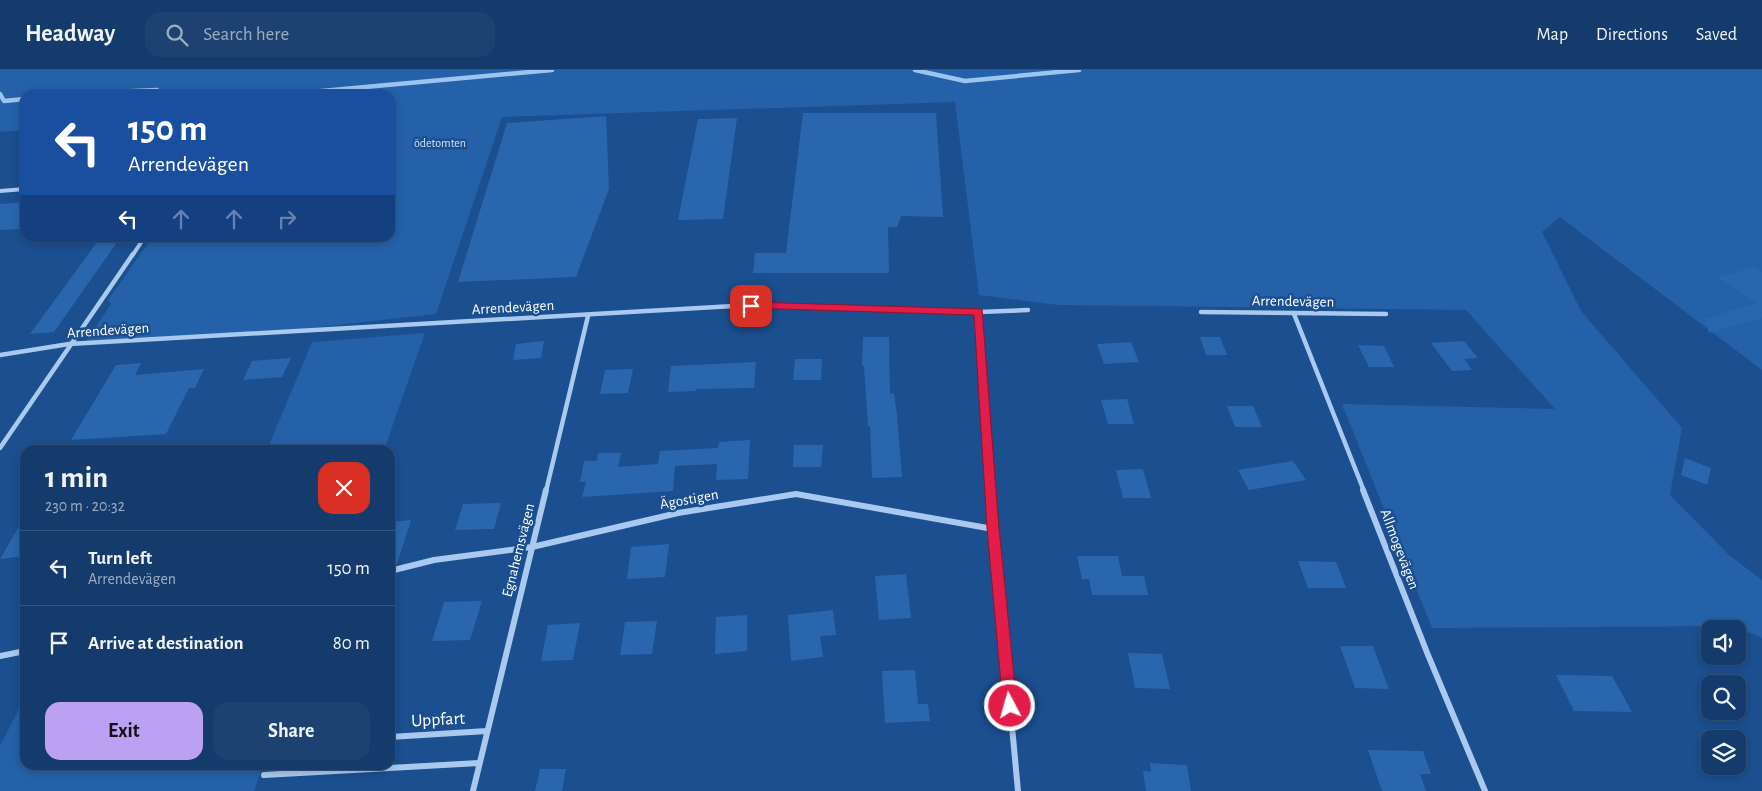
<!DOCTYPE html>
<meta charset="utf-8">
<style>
:root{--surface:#143b6b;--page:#1d4271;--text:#f1f3f6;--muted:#9dadc1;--line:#33557e;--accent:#bca0f2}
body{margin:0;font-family:"Alegreya Sans",sans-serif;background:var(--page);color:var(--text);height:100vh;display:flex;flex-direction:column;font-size:19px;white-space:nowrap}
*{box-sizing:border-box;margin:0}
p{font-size:16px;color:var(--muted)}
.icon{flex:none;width:28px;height:28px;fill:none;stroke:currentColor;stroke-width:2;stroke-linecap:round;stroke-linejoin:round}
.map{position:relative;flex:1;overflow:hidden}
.panel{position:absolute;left:20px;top:375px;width:375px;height:325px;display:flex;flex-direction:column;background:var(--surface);border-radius:15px;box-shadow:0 2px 8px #0003,0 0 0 1px var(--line)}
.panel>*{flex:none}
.banner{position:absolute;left:20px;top:20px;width:375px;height:152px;border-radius:15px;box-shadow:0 2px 8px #0003,0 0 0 1px var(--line);background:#1a4fa0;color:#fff;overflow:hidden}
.controls{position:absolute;left:1701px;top:550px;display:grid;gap:10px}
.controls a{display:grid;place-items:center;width:45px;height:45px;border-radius:10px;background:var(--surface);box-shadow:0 2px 8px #0003,0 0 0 1px var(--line);font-size:25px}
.pin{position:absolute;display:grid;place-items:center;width:42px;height:42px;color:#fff;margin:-21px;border-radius:10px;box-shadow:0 2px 8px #0006}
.me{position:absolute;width:55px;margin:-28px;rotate:354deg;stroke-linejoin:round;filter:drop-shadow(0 0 4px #0008)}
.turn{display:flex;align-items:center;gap:18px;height:105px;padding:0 25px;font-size:22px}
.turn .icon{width:65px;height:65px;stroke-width:2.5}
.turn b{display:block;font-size:35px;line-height:42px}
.lanes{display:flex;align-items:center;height:48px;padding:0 25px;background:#0003;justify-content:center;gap:25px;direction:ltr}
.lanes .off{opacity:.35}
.round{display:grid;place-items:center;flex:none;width:52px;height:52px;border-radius:15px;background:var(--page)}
.head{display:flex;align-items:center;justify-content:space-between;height:85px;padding:0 25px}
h1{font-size:30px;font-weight:600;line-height:38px}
.cta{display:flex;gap:10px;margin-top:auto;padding:10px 25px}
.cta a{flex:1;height:58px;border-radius:15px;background:var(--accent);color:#111;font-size:20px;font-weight:600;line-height:58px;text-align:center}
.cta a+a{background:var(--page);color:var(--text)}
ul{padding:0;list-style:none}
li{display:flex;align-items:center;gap:15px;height:75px;padding:0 25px;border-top:1px solid var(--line)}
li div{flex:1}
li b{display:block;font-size:19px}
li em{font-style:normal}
header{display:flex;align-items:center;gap:30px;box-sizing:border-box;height:70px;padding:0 25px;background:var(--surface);border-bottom:1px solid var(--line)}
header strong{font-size:24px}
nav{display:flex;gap:28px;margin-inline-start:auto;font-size:18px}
.search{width:350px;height:45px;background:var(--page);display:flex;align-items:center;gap:12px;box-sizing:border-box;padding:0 18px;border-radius:15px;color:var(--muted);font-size:19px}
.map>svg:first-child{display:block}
.green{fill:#2461a8}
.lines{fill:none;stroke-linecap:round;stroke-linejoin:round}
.stream{stroke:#9cc4f0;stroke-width:4.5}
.building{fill:#2a66ad}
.minor-far2{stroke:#a9c9ee;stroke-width:4}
.minor-far1{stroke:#a9c9ee;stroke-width:4.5}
.minor{stroke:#a9c9ee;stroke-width:6}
.route{fill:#e11d48;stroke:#92132f}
.labels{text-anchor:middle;stroke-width:5;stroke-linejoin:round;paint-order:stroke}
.far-park-label{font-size:12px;fill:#cfe3fa;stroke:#1b4f8f}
.street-label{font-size:15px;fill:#fff;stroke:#1b4f8f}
.near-street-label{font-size:18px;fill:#fff;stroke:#1b4f8f}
</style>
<header>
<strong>Headway</strong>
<div class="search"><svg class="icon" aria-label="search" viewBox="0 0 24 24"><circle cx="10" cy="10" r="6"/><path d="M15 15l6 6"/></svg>Search here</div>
<nav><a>Map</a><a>Directions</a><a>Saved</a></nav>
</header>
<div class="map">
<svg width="1762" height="721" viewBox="0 0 1762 721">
<rect width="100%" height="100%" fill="#1b4f8f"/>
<g class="green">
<path d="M0,0H1762V300L1560,147L1542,162L1581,241L1682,358L1670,425L1729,485L1762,510V568L1734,556L1432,558L1342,334L1555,339L1466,240L1058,235L979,225L955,32L502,47L436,244L258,264L85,273L111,234L108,230L152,168H390V25H25V60L0,62Z"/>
<path d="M425,263L384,380H267L312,272Z"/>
<path d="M25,627V695H263L254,721H0V676Z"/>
</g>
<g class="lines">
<g class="stream">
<path d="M915,0L965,11L1079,0"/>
<path d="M0,24L4,31L25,29"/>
<path d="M45,25L157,20L163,25"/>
<path d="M278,25L552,0"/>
</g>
</g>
<g class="building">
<path d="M803,43H936L943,147L901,146L897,157H888L889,203H753L755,183H786Z"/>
<path d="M606,46L609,119L576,207L458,212L507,53Z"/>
<path d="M737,48L723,149L678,150L698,49Z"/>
<path d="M25,132V151L19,159L0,160V134Z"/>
<path d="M100,168H120L54,262L30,264Z"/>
<path d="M1754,197L1762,202V248L1709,263L1705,249L1756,233L1717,207Z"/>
<path d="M863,267H889L890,324L894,323L897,345L902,407L872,408L870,356H868L864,296H862Z"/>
<path d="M1200,267H1220L1227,285H1206Z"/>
<path d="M544,271L541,288L513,290L516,274Z"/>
<path d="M1464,271L1478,288L1464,289L1472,300L1452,301L1431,273Z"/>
<path d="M1131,272L1139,292L1104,294L1097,274Z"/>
<path d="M1358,275L1384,276L1394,297H1369Z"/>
<path d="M291,288L282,307L243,310L252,291Z"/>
<path d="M795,289H822L821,310H793Z"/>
<path d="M756,292L754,318L697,319L696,321L668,322L671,296Z"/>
<path d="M141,293L135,305L204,299L195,318H189L166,364L71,370L116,295Z"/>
<path d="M633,299L628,323L600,324L605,300Z"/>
<path d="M1127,329L1134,354H1108L1101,330Z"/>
<path d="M1227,336H1253L1262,357H1235Z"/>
<path d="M750,370L748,409L716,410L717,394L675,396L673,421L582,427L586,412H580L584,391H597L598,383H621L618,397L658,394L660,381L718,378L719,372Z"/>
<path d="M794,375H823L821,397H793Z"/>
<path d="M1685,388L1711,398L1707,415L1681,405Z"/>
<path d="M1293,391L1306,410L1249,420L1238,400Z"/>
<path d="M1143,399L1151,428H1123L1116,400Z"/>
<path d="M501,433L494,459L455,460L463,434Z"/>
<path d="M25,446V486L0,489Z"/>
<path d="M411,450L397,494L390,496V452Z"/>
<path d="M669,474L665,507L627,509L631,477Z"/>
<path d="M1077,486H1118L1122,506H1144L1148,525H1092L1089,509H1082Z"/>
<path d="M1298,491L1336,492L1346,518H1308Z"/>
<path d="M906,504L911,548L879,550L875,506Z"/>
<path d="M482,531L470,570L432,571L444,532Z"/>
<path d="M833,540L836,565L820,566L823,587L791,591L788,545Z"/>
<path d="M747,545V581L715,584L716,547Z"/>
<path d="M657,551L652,584L620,585L625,552Z"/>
<path d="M580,553L573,590L541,591L548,555Z"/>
<path d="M1340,576H1373L1389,619L1355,618Z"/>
<path d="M1128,583L1162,584L1170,619L1135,618Z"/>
<path d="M915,600L918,634H928L930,651L885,653L882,601Z"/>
<path d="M1556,605L1612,606L1632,642L1574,641Z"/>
<path d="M1368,680L1423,681L1431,704H1420L1426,721H1382Z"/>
<path d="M1150,693L1187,695L1191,721H1146L1143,701L1151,702Z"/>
<path d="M540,699H566L562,721H535Z"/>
</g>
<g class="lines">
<g class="minor-far2">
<path d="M0,121L25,119"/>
<path d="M132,186L144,168"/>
</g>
<g class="minor-far1">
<path d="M979,242L991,421"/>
<path d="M1201,242L1386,244"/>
<path d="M1294,244L1364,421"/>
<path d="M0,285L69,274L751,235L979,242L1028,240"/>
<path d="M0,378L133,184"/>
<path d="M546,421L588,246"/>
</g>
<g class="minor">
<path d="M990,420L1018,721"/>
<path d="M1363,420L1428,585L1485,721"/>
<path d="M390,501L434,490L532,477L678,443L796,424L993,459"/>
<path d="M0,586L25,581"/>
<path d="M390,667L487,661"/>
<path d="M264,705L479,693"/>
<path d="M473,721L546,420"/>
</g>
</g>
<path class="route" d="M751,232L982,239L999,458L1017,636L1015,640L1010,642L1005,640L1003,636L987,458L974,245L747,238V233Z"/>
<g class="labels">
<g class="far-park-label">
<text x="440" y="77">ödetomten</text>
</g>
<g class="street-label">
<text transform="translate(1293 231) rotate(1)" y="5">Arrendevägen</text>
<text transform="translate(513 237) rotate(-3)" y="5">Arrendevägen</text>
<text transform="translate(108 260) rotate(-4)" y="5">Arrendevägen</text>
<text transform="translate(689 429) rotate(-10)" y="5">Ägostigen</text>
<text transform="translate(1400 479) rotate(69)" y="5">Allmogevägen</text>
<text transform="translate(518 480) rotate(-76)" y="5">Egnahemsvägen</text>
</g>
<g class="near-street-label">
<text transform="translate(438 649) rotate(-3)" y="6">Uppfart</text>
</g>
</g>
</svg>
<div class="controls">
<a><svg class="icon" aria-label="sound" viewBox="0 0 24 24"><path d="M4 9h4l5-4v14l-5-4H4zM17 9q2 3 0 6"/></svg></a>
<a><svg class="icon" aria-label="search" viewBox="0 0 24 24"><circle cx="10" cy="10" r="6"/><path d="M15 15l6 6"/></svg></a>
<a><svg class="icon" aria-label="layers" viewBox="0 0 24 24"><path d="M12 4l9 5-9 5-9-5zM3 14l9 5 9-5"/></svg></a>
</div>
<div class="pin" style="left:751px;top:236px;background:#d93025"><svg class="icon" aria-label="arrive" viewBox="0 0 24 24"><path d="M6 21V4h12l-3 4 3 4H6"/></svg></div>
<svg class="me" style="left:1010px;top:636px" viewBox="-20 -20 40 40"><circle r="17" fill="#e11d48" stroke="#fff" stroke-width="3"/><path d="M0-11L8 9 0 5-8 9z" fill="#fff"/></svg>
<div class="banner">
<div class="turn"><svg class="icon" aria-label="left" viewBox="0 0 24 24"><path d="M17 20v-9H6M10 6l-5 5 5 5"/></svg><div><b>150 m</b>Arrendevägen</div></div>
<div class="lanes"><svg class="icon" aria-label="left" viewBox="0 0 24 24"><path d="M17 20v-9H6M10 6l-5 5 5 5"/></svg><svg class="icon off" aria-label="ahead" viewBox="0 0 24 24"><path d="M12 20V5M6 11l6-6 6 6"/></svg><svg class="icon off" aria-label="ahead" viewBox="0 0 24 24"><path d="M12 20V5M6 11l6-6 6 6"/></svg><svg class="icon off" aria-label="right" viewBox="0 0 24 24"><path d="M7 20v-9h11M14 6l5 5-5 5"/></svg></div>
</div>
<section class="panel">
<div class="head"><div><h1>1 min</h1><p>230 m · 20:32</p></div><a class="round" style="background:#d93025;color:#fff"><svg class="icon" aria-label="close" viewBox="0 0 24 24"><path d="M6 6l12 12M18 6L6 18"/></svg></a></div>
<ul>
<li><svg class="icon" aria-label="left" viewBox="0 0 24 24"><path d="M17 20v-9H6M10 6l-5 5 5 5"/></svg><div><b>Turn left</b><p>Arrendevägen</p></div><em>150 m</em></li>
<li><svg class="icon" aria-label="arrive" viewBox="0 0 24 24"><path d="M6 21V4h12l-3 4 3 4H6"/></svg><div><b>Arrive at destination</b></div><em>80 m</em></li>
</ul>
<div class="cta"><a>Exit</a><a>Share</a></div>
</section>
</div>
